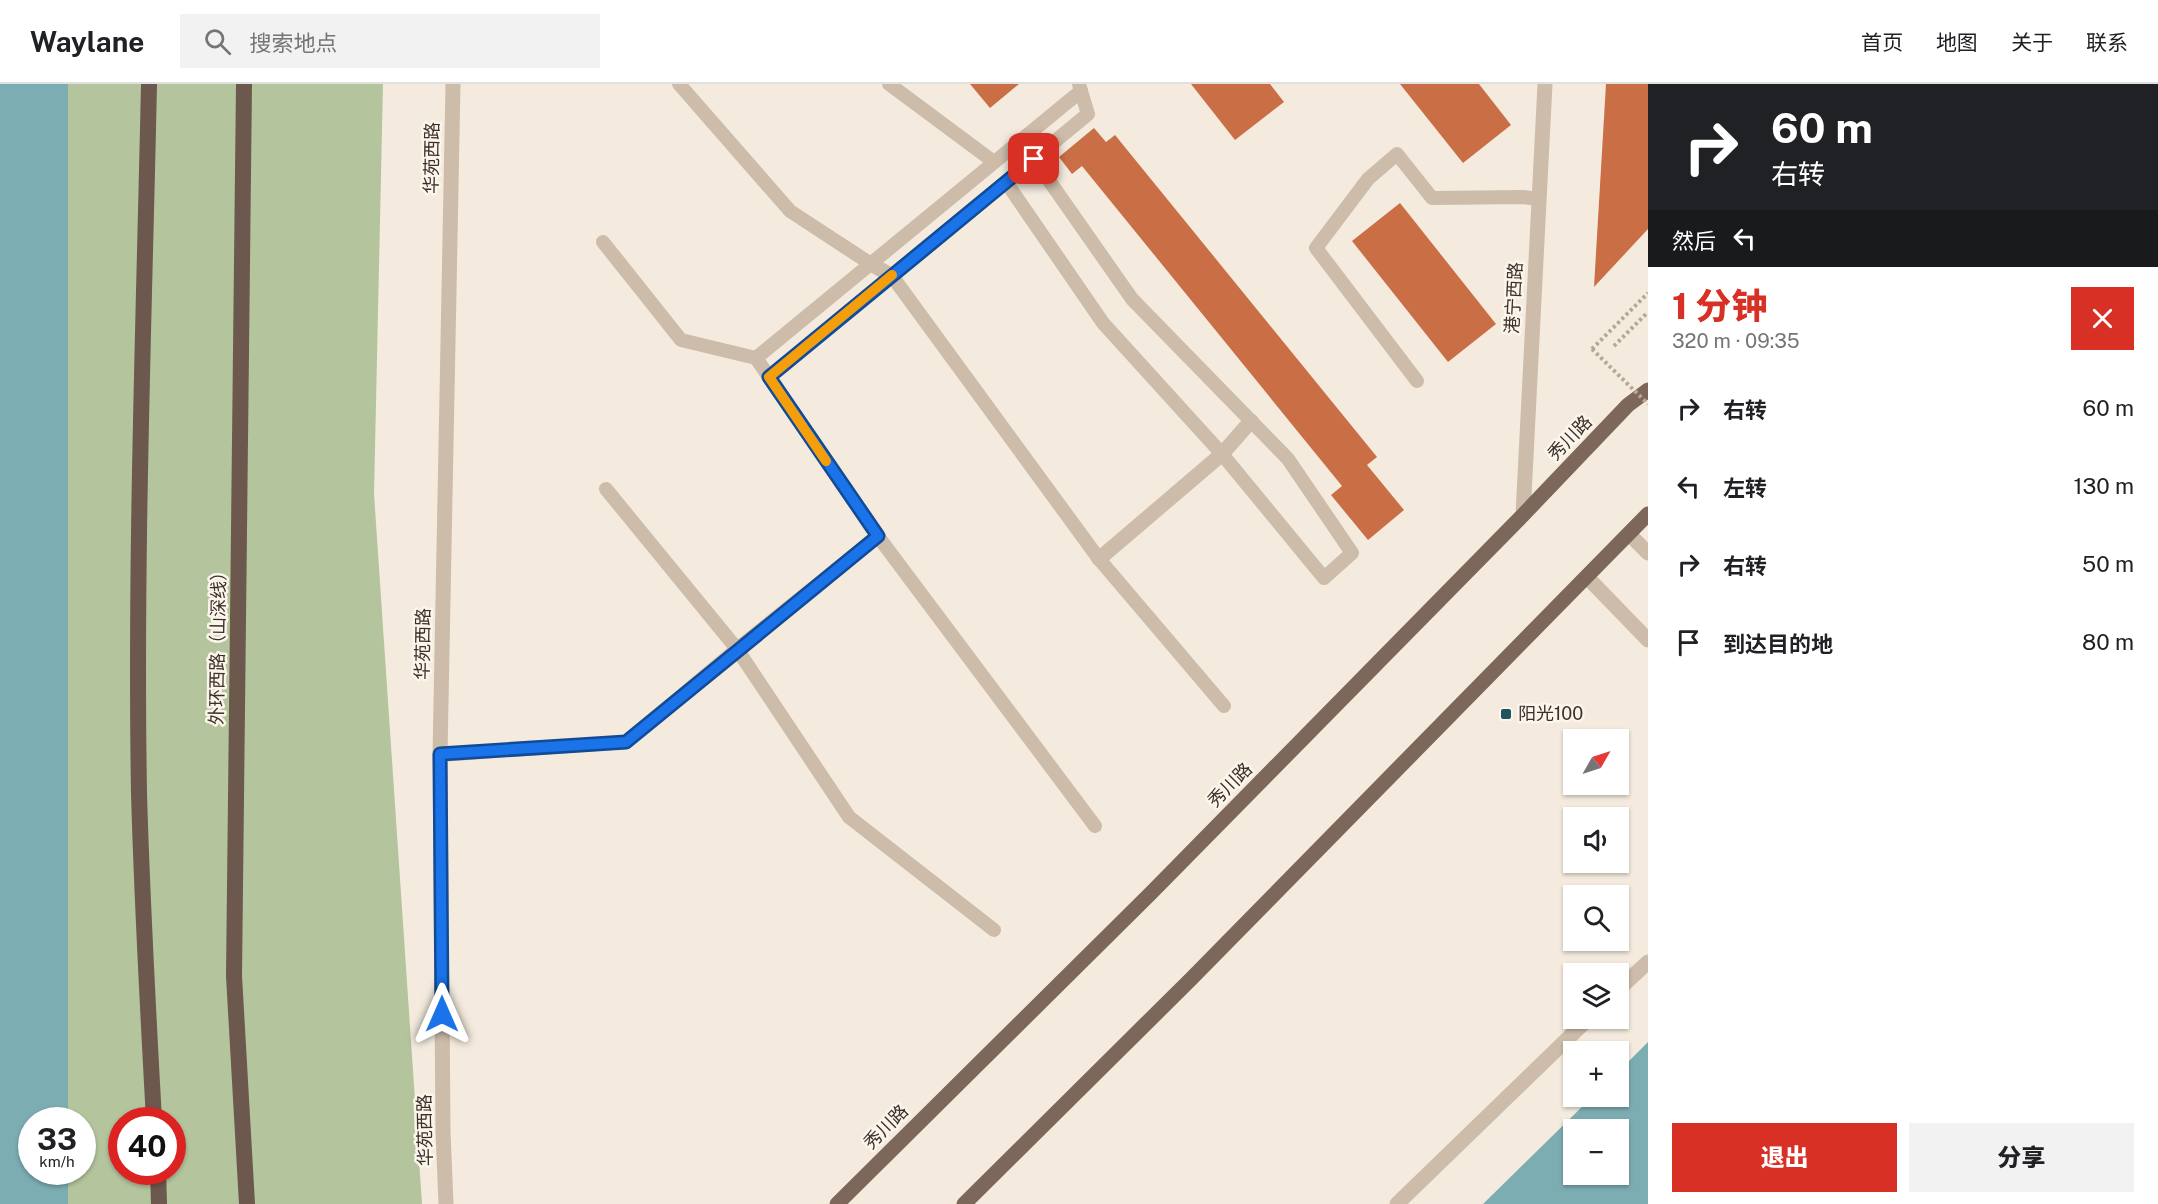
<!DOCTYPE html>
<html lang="zh">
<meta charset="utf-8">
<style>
:root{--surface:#fff;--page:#f2f2f2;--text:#202124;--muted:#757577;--line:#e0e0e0;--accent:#d93025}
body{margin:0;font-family:"Public Sans","Noto Sans SC",sans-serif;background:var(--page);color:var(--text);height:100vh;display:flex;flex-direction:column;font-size:22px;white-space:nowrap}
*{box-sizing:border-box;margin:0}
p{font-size:20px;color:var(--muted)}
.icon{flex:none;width:33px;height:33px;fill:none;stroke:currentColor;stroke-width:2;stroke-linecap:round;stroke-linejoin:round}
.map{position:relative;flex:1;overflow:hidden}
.sheet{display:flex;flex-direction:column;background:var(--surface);width:510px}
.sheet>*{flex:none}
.hud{background:#202124;color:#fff;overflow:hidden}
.needle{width:39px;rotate:51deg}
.controls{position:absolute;left:1563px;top:645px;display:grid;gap:12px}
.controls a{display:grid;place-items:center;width:66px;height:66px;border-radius:0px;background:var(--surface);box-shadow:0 2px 4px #0004;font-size:30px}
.speed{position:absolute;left:18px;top:1023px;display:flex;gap:12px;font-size:30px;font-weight:700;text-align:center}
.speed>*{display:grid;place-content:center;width:78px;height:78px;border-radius:50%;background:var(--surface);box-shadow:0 2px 4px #0004;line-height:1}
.speed small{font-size:15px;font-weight:400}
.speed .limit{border:9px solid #d22;background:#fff;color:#111}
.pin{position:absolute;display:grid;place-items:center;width:51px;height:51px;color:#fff;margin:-26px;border-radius:12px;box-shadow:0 3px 9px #0006}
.me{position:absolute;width:66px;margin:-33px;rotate:0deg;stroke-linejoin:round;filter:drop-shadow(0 0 4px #0008)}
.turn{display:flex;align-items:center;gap:21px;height:126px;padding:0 24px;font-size:27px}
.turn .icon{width:78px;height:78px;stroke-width:2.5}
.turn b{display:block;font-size:42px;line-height:51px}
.then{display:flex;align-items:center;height:57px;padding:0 24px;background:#0003;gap:12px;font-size:22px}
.round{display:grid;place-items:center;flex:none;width:63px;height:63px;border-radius:0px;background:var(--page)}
.summary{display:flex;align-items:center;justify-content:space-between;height:102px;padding:0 24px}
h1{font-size:36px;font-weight:800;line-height:45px;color:var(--accent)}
.action{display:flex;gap:12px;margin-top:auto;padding:12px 24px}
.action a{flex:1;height:69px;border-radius:0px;background:var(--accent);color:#fff;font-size:24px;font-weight:800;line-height:69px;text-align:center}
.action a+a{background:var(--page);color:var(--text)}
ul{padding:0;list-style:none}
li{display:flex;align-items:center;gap:18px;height:78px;padding:0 24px}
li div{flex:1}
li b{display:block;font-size:22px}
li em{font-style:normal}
header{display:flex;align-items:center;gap:36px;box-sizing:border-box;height:84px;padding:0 30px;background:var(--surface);border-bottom:2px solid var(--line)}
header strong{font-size:28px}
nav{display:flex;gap:33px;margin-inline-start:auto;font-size:21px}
.search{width:420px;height:54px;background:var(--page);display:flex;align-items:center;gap:15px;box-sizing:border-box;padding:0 21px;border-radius:0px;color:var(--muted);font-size:22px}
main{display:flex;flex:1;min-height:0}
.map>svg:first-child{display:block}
.green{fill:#b4c49d;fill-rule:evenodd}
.water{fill:#7cadb2;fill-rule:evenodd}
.building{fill:#ca6e45}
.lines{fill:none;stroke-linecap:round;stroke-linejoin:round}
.path{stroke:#b9a693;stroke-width:4;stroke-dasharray:3 3;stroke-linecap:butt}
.service{stroke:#cdbca9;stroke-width:14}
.minor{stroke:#cdbca9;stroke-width:15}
.tertiary{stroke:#cdbca9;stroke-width:15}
.primary{stroke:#7c675a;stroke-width:15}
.trunk{stroke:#6c584d;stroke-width:16}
.path-bridge{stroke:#b9a693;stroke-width:4;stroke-dasharray:3 3;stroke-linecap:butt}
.route-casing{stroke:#114b97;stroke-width:15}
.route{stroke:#1a73e8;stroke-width:10}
.slow{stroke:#f59e0b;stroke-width:10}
.poi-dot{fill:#1d555d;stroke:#fbf5eb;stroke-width:2}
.labels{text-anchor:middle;stroke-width:5;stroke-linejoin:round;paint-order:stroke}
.street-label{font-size:18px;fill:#3a2f29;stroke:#fbf5eb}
.poi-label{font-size:18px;fill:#3a2f29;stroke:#fbf5eb;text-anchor:start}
</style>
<header>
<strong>Waylane</strong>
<div class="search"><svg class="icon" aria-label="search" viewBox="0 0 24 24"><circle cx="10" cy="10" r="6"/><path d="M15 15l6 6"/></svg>搜索地点</div>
<nav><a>首页</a><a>地图</a><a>关于</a><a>联系</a></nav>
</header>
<main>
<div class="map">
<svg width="1648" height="1120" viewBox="0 0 1648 1120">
<rect width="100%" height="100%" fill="#f4ebde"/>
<path class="green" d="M0,0H383L374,410L422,1120H0ZM32,1036H82V1088H32ZM122,1036H172V1088H122Z"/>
<g class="water">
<path d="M0,0H68V1036H32V1088H68V1120H0Z"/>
<path d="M1648,958V1120H1483L1592,1013L1618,1012L1619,987ZM1574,1046H1618V1090H1574Z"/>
</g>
<g class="building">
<path d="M970,0H1019L990,24Z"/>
<path d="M1191,0H1270L1284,18L1235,56Z"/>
<path d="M1400,0H1479L1511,41L1463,79Z"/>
<path d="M1606,0H1648V145L1594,203Z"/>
<path d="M1094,44L1106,58L1115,51L1377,373L1367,381L1404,426L1368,456L1331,411L1342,402L1082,82L1072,90L1059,73Z"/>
<path d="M1400,119L1496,240L1448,278L1352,157Z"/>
</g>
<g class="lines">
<g class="path">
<path d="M1614,262L1648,228"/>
<path d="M1592,265L1648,209"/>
</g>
<g class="service">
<path d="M679,0L790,127L871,180"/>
<path d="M889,0L994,78"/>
<path d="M1079,0L1081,7L756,274L871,443L1095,742"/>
<path d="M1006,98L1103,239L1222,370L1324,494L1352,469L1288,375L1132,215L1034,75"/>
<path d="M603,158L681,256L756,274"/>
<path d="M892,192L1099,475L1224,622"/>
<path d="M769,293L1088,30L1081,7"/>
<path d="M1417,297L1316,164L1368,95L1397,70L1432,114L1523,113L1539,115"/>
<path d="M878,452L737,565L849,733L994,846"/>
<path d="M440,671L626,658L737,565L606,405"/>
</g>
<g class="minor">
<path d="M871,180L892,192"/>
<path d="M1523,431L1545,0"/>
<path d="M1629,450L1648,469"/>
<path d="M1099,475L1222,370L1251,337"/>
<path d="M1587,493L1648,556"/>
<path d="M1618,906L1648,878"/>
<path d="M1397,1120L1589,934"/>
</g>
<path class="tertiary" d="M446,1120L443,1047L440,671L453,0"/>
<g class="primary">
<path d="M837,1120L1151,809L1523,431L1628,321L1648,306"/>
<path d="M964,1120L1191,895L1648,430"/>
</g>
<g class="trunk">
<path d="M149,0C144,236 135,472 139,709C142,818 148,927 154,1036"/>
<path d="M244,0L234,892L247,1120"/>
<path d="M158,1088L159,1120"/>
</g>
<path class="path-bridge" d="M1592,265L1648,320"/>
</g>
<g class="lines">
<defs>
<path id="route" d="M442,930L440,670L626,658L878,452L769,293L1034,75"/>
</defs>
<use href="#route" class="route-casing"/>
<use href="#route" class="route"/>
<path class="slow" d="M826,377L769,293L892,191"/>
</g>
<rect class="poi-dot" x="1500" y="624" width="12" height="12" rx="3"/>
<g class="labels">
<g class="street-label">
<text transform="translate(432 74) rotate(-89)" y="6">华苑西路</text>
<text transform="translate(1514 214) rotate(-87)" y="6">港宁西路</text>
<text transform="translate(1570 354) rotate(-46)" y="6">秀川路</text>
<text transform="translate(218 560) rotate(-89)" y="6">外环西路（山深线）</text>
<text transform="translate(423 560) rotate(-89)" y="6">华苑西路</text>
<text transform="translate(1230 701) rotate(-45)" y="6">秀川路</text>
<text transform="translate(886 1043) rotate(-45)" y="6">秀川路</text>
<text transform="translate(425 1046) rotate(-91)" y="6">华苑西路</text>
</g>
<g class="poi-label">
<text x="1518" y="636">阳光100</text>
</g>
</g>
</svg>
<div class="controls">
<a><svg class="needle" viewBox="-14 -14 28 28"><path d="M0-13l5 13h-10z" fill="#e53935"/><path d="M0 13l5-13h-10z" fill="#757577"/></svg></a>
<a><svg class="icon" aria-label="sound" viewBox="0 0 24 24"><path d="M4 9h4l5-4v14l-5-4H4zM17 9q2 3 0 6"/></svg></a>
<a><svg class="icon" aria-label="search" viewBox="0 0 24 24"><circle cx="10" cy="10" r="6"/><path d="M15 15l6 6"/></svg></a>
<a><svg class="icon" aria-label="layers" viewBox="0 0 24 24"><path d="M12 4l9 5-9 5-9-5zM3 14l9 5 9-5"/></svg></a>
<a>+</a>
<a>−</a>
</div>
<div class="speed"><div>33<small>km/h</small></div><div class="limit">40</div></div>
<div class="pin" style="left:1034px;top:75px;background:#d93025"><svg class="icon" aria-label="arrive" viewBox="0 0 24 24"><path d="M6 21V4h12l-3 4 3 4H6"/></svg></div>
<svg class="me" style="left:442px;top:930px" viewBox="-20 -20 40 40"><path d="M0-17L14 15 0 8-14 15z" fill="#1a73e8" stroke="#fff" stroke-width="4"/></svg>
</div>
<section class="sheet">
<div class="hud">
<div class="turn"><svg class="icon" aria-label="right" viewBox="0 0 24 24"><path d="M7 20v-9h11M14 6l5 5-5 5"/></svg><div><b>60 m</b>右转</div></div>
<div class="then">然后<svg class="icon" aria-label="left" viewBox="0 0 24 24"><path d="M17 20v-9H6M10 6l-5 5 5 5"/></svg></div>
</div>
<div class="summary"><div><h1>1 分钟</h1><p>320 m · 09:35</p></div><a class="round" style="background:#d93025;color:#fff"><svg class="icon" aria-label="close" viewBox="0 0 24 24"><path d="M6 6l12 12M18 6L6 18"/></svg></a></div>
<ul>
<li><svg class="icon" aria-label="right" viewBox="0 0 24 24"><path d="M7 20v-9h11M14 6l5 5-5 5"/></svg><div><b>右转</b></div><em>60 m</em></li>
<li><svg class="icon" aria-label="left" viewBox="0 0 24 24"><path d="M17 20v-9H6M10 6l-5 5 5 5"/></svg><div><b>左转</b></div><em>130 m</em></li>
<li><svg class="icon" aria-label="right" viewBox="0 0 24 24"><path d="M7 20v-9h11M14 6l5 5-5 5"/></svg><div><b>右转</b></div><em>50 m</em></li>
<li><svg class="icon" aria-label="arrive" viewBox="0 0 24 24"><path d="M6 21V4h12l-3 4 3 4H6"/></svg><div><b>到达目的地</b></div><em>80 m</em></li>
</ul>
<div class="action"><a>退出</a><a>分享</a></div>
</section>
</main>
